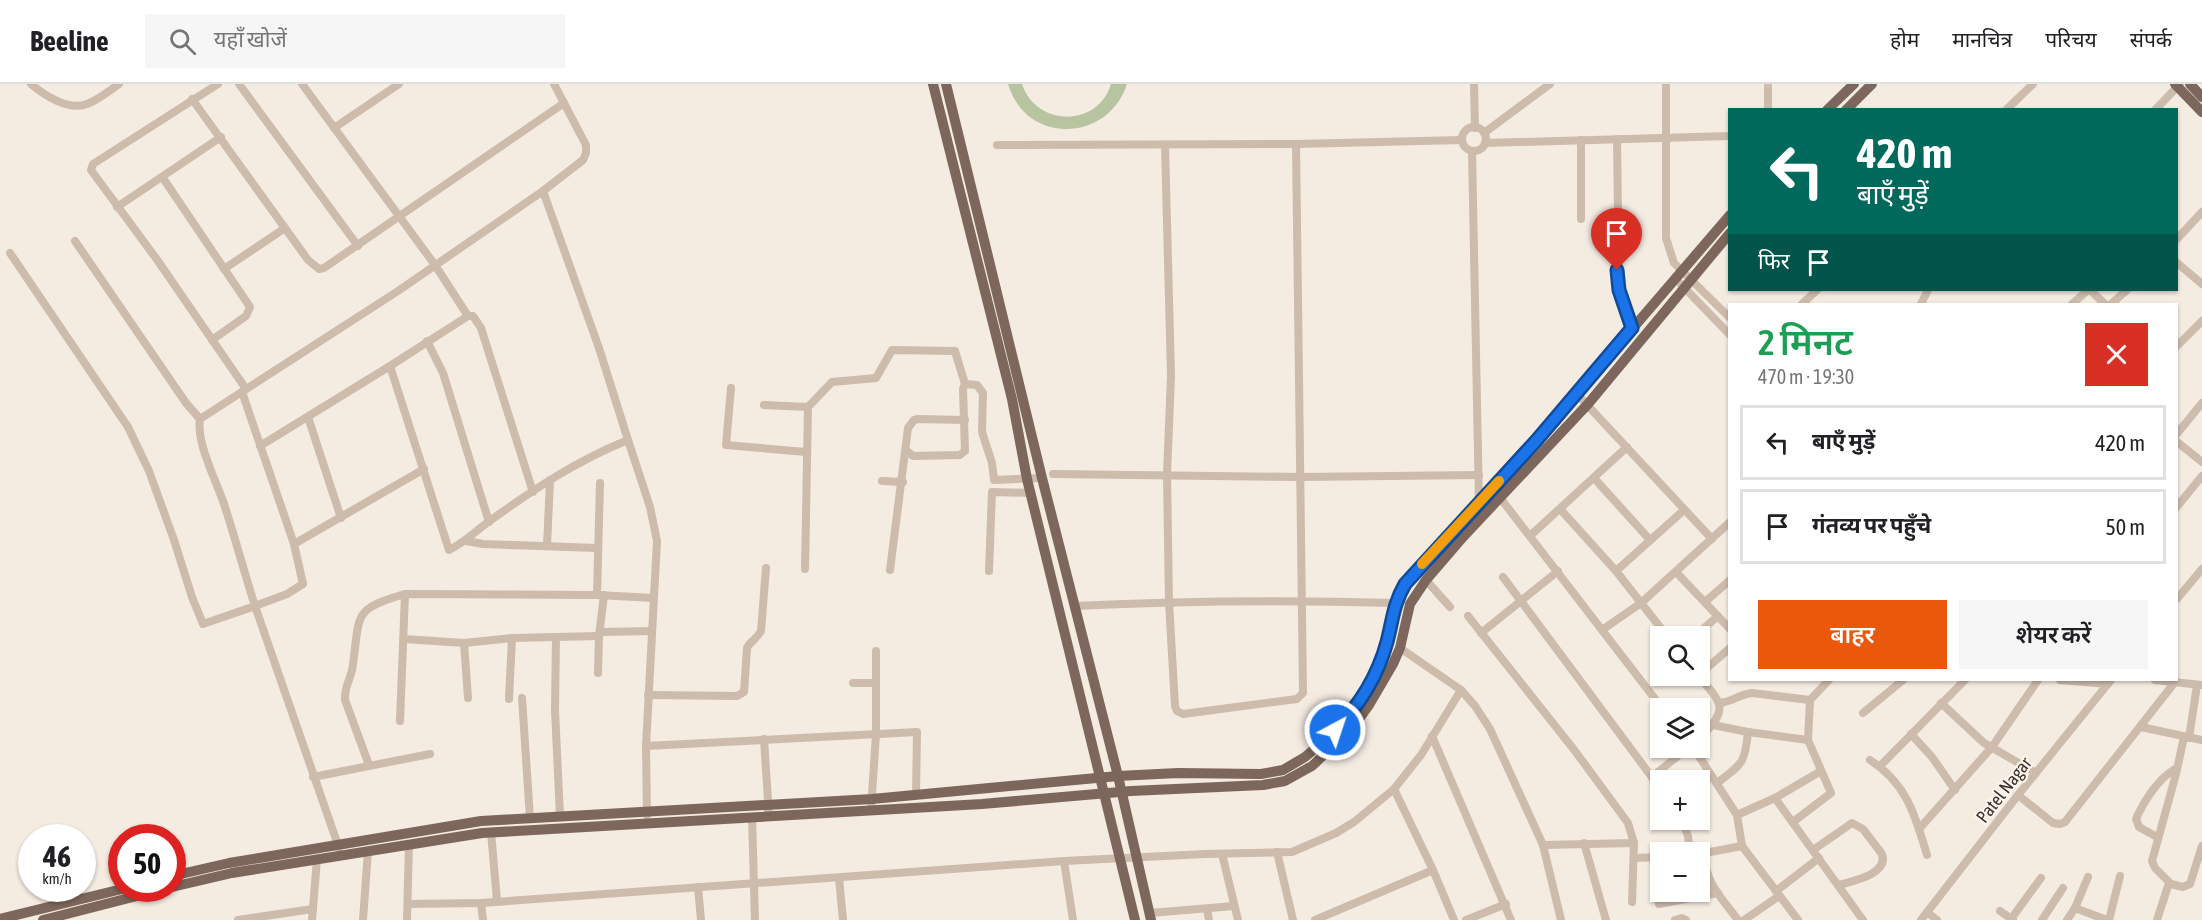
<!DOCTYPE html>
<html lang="hi">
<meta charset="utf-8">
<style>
:root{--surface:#fff;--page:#f6f6f6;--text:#202124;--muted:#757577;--line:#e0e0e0;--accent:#ea580c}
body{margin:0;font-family:"Asap Condensed","Noto Sans Devanagari",sans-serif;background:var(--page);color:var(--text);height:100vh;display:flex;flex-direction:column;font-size:22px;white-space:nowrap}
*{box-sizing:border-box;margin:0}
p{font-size:20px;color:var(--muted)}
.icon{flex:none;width:33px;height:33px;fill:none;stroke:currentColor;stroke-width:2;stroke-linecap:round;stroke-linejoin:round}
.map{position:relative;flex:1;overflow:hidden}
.details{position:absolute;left:1728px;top:219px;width:450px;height:378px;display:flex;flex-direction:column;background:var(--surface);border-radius:0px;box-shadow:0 2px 4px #0004}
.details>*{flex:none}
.hud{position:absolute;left:1728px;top:24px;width:450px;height:183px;border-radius:0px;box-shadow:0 2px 4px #0004;background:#00695c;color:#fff;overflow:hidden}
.controls{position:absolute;left:1650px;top:542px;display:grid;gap:12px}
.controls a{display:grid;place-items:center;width:60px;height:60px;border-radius:0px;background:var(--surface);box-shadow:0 2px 4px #0004;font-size:30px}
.speed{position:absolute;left:18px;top:740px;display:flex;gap:12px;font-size:30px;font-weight:700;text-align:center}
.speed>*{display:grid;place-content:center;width:78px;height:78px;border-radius:50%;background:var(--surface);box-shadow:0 2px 4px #0004;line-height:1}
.speed small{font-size:15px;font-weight:400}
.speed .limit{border:9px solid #d22;background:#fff;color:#111}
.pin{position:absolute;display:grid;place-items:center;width:51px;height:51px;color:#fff;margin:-62px -26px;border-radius:50% 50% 50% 0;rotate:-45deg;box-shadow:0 0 6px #0007}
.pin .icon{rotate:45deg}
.me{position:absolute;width:66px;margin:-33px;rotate:40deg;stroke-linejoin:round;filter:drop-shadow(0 0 4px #0008)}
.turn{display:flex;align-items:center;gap:21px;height:126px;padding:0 30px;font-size:27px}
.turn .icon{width:78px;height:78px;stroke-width:2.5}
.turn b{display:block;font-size:42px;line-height:51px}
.then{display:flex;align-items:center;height:57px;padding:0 30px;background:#0003;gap:12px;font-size:22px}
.round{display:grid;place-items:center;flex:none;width:63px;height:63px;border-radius:0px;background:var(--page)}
.headline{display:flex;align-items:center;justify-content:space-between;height:102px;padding:0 30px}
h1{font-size:36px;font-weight:600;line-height:45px;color:#1e9e55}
.cta{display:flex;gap:12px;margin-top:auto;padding:12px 30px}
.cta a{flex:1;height:69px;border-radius:0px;background:var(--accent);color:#fff;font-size:24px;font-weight:600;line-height:69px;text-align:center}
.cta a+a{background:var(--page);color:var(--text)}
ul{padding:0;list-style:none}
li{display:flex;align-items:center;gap:18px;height:75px;margin:0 12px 9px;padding:0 18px;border:3px solid var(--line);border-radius:0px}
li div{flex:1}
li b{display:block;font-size:22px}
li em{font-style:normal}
header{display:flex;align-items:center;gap:36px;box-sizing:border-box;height:84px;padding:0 30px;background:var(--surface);border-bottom:2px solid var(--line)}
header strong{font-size:28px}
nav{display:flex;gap:33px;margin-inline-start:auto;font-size:21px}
.search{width:420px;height:54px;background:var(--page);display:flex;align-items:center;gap:15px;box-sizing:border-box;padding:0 21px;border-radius:0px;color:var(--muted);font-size:22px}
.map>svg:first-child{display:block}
.green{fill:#b8c4a0}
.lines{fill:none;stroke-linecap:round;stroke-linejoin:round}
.minor{stroke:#cdbbac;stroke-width:8}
.major{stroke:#7d675c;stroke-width:10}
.route-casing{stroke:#114b97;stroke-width:15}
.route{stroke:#1a73e8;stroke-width:10}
.slow{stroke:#f59e0b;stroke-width:10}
.labels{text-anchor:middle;stroke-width:4.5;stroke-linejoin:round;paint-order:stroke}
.street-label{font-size:18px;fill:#3b302b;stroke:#fbf5ee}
</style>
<header>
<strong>Beeline</strong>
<div class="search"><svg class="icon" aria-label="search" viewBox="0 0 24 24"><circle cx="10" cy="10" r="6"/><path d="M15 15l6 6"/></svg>यहाँ खोजें</div>
<nav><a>होम</a><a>मानचित्र</a><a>परिचय</a><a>संपर्क</a></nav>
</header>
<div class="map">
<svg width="2202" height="836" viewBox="0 0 2202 836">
<rect width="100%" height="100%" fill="#f4ebe1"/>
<path class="green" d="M1008,0H1022C1036,43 1098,44 1111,0H1127C1108,59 1026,61 1008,0Z"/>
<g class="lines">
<g class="minor">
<path d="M31,0C45,12 69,27 87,20C98,16 109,7 119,0"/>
<path d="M218,0L93,80L91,86L158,177L246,305"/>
<path d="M239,0L358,162"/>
<path d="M302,0L435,181L468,232"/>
<path d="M1474,0L1475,44"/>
<path d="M1666,0V154L1674,179L1730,234"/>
<path d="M192,15L308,176L319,185L324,184L564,19"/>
<path d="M1768,26V0"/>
<path d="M2006,26L2033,0"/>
<path d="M2155,26L2180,0"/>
<circle cx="1474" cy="55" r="12"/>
<path d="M334,44L399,0"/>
<path d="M1484,49L1550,0"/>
<path d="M1617,55L1619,206L1632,245"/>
<path d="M1485,59L1730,52"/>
<path d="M997,61L1296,60L1462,56"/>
<path d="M1165,61L1171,292L1167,390L1169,518L1175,622L1177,627L1183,630L1297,615L1303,609L1296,60"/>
<path d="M1472,67L1479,419"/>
<path d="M163,94L250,223L246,232L212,256"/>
<path d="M543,107L599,264L628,356"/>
<path d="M117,123L221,53"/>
<path d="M1581,135V56"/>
<path d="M2176,156L2202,128"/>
<path d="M75,157L186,319L200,335"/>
<path d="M10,169L128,343L149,387L174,456L192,513L203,540L255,522C244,488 235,453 224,420C216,396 196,359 200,335L398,207L543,107L583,76L586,69V61L554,0"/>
<path d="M2176,178L2202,200"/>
<path d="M224,185L285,144"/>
<path d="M1676,195L1730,251"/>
<path d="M2090,206L2105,220"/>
<path d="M1802,220L1817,206"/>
<path d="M1921,220L1928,206"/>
<path d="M2072,220L2088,206"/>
<path d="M2111,220L2127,206"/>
<path d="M427,257L443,289L489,438"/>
<path d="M2176,263L2202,237"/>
<path d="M390,282L449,466C467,457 475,447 491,436C534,405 578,376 628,356L650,423L657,457L646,662L647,731"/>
<path d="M731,304L726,361L806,368"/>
<path d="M242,308L294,460L303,500L287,510L255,522L339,764"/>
<path d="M1576,309L1712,455"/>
<path d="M764,321L808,323L805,485"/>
<path d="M808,323L832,298L876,294L892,266L955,267L965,300"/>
<path d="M308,333L341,434"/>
<path d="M2176,351L2202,319"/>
<path d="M2176,357L2202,378"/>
<path d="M260,362L390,282L468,232H473L481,244L533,408"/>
<path d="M907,367L913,372L960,371L965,367L963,305L965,300L977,301L983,309L982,348L992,379L994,396L1042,394"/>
<path d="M1053,390L1301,393L1479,391"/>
<path d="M1594,394L1650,456"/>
<path d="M882,397L903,398"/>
<path d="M600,399L597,511L653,514"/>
<path d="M1498,411L1662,624"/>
<path d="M2176,424L2202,392"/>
<path d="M1561,426L1616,487L1667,552"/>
<path d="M1531,451L1627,363"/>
<path d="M466,457L483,460L597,464"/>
<path d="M294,460L424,385"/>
<path d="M547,462L550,396"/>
<path d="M890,486L908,344L914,336L918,335L965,336"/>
<path d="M989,487L992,408L1031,409"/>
<path d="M1616,487L1684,426"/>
<path d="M1676,488L1730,545"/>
<path d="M1503,493L1660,704"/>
<path d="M1426,496L1450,523"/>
<path d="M2176,516L2202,485"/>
<path d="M1705,518L1730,496"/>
<path d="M1074,522C1181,517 1288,516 1395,519"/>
<path d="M1468,532L1575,667L1628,739L1634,759L1632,818"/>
<path d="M1602,546L1641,519L1730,438"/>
<path d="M600,548L652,547"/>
<path d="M1481,549L1558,487"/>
<path d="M1695,552L1718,532"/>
<path d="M556,553L555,626L560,732"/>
<path d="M404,555L464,559L512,554L599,552"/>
<path d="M464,559L468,614"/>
<path d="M1400,564L1461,606L1475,622L1490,645L1543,761L1561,836"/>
<path d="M598,589L599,552L604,511"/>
<path d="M1700,590L1730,564"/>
<path d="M1698,591C1722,620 1730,624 1700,654"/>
<path d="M2060,596L2108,600"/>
<path d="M2155,596L2201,601"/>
<path d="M853,599H876"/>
<path d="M648,611L737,612L744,608L747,564C750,557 757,555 761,547L766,484"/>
<path d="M522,614L530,734"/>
<path d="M509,615L512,554"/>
<path d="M1719,619C1732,618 1740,610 1752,609L1810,616"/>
<path d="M1941,619L1984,659L2036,689"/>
<path d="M1863,629L1903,596"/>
<path d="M400,637L405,510L597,511"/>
<path d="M1713,641L1748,648L1808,656"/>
<path d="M2141,643L2202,656"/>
<path d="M1911,650L1932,673L1955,706"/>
<path d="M1432,652L1511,836"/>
<path d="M2189,654L2197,601"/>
<path d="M764,655L769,732"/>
<path d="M646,662L917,648L916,711"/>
<path d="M1693,663L1737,731L1742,762L1798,836"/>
<path d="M1870,676C1907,700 1915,731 1927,771"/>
<path d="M369,681L345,616C344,601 352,594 353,580C360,531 352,525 405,510"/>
<path d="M1880,682L1965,596"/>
<path d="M1653,692L1689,663"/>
<path d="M313,693L430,670"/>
<path d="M1717,699C1742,680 1745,680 1748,648"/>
<path d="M1394,705L1433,786L1454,836"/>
<path d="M2018,711L2053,739L2060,740L2065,738L2175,598"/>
<path d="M1775,714L1863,836"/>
<path d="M871,726L876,650V567"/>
<path d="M1737,731L1775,714L1821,687"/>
<path d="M752,733L755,836"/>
<path d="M1681,735L1688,752L1690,768"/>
<path d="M1793,738L1831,709L1808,656L1810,616L1829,596"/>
<path d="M1919,745L1992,663L2038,596"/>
<path d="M491,748L497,817"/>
<path d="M2157,753L2139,743L2136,735C2144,717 2159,693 2177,684"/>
<path d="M1584,759L1606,836"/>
<path d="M1543,761L1634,759"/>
<path d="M1813,766L1852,739L1863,745L1882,770C1889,790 1853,797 1839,801"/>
<path d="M1277,768L1293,836"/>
<path d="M1704,769C1705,799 1721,813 1738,836"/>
<path d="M1222,770L1238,836"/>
<path d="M1700,770L1742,762"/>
<path d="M1634,774L1660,773"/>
<path d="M1064,777L1073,836"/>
<path d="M839,794L843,836"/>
<path d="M2171,800L2155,784L2152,777L2176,690L2184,653"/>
<path d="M698,803L701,836"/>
<path d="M1776,807L1819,774"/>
<path d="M481,819L483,836"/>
<path d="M408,820L481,819L1064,777L1205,770L1292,768L1336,749L1354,738L1394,705L1421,671L1461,606"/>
<path d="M1659,820L1718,809"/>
<path d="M2075,824L2107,836"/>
<path d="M1207,825L1209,836"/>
<path d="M2000,827L2013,836"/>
<path d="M1927,828L1937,836"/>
<path d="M1150,829L1234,822"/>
<path d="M2011,835L2041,794"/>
<path d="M238,836L313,825"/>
<path d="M312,836L317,775"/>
<path d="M363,836L368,767"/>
<path d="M407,836L409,760"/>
<path d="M1315,836L1433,786"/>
<path d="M1466,836L1506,820"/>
<path d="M1675,836L1682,834L1686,836"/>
<path d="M1744,836L1779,812"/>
<path d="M1921,836L2018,711L2111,596"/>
<path d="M2042,836L2063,804"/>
<path d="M2067,836L2075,824L2088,793"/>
<path d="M2109,836L2120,792"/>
<path d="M2157,836L2168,802L2171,800L2183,803L2190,800L2202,762"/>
</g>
<g class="major">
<path d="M933,0L1012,315L1027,395L1135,836"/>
<path d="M946,0L1042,394L1118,692L1151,836"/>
<path d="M2175,0L2202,28"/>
<path d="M2190,0L2202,13"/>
<path d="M1827,26L1854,0"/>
<path d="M1846,26L1872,0"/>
<path d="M172,792L229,779L481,737L872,715L1118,692L1178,689L1261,690L1283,686L1305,673L1325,656L1345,636L1360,615L1383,571L1395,519L1405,500L1536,357L1730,131"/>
<path d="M172,803L232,789L482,749L982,720L1131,707L1263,701L1285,697L1312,682L1353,643L1369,621L1393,580L1400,564L1410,520L1426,496L1463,453L1588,320L1730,149"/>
<path d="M0,835L126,804"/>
<path d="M43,836L168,804"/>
</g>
</g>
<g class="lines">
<defs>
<path id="route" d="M1335,646C1359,622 1378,591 1387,558C1393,535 1393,521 1405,500L1536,357L1632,244L1619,206L1617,186"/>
</defs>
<use href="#route" class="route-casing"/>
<use href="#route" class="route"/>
<path class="slow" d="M1422,480L1499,397"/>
</g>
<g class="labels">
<g class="street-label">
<text transform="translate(2004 706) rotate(-52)" y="6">Patel Nagar</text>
</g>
</g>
</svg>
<div class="controls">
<a><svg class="icon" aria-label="search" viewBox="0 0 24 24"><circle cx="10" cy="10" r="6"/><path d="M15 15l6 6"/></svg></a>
<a><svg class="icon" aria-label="layers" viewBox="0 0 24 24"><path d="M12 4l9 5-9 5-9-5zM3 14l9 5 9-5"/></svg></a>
<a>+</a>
<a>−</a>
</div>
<div class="speed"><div>46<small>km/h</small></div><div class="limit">50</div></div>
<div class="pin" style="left:1617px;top:186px;background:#d93025"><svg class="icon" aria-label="arrive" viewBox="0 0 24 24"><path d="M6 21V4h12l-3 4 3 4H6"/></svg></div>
<svg class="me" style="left:1335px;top:646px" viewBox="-20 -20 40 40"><circle r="17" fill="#1a73e8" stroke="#fff" stroke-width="3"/><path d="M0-11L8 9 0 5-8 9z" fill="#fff"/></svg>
<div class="hud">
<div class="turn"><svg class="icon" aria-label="left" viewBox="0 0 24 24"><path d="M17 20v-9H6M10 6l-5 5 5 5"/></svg><div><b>420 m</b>बाएँ मुड़ें</div></div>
<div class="then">फिर<svg class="icon" aria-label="arrive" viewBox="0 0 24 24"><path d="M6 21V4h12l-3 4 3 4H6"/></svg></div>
</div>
<section class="details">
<div class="headline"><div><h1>2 मिनट</h1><p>470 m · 19:30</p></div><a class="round" style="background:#d93025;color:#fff"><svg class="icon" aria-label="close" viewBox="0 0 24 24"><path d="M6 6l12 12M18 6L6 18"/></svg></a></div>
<ul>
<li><svg class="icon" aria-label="left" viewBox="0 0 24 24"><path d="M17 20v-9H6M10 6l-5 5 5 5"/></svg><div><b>बाएँ मुड़ें</b></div><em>420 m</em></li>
<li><svg class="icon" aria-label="arrive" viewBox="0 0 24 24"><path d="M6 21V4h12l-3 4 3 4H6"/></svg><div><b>गंतव्य पर पहुँचे</b></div><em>50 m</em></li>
</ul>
<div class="cta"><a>बाहर</a><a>शेयर करें</a></div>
</section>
</div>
